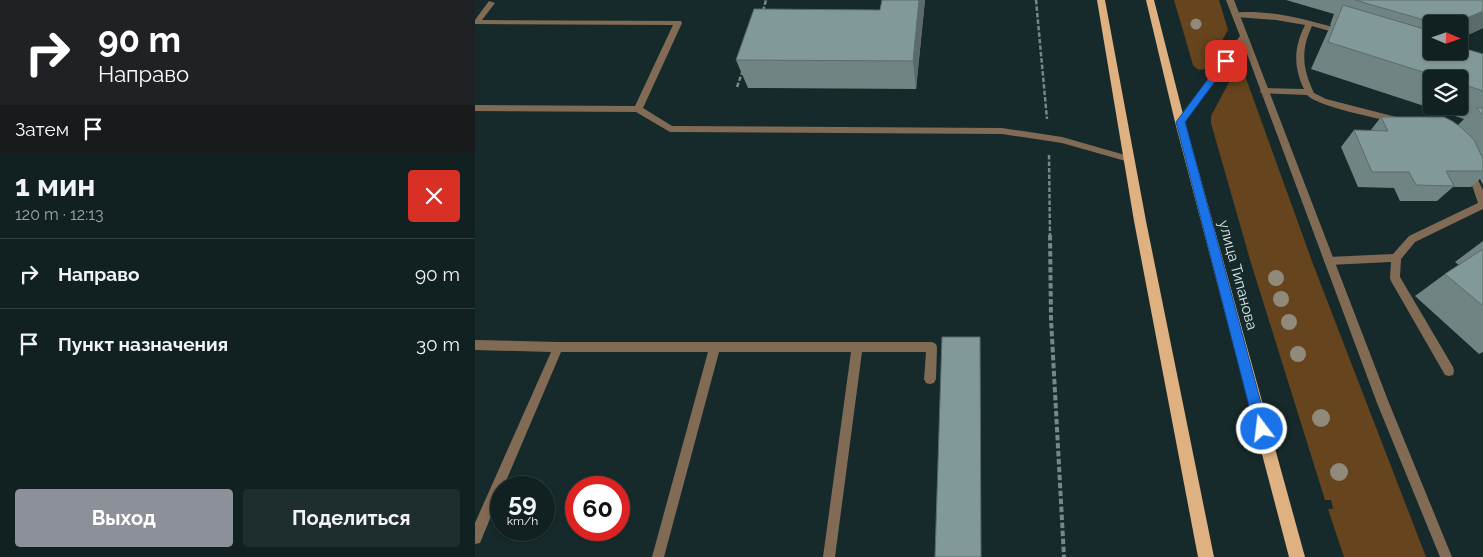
<!DOCTYPE html>
<html lang="ru">
<meta charset="utf-8">
<style>
:root{--surface:#112020;--page:#1e2d2d;--text:#f1f3f6;--muted:#9ca3a5;--line:#303e3e;--accent:#8c9099}
body{margin:0;font-family:Raleway,sans-serif;background:var(--page);color:var(--text);height:100vh;display:flex;flex-direction:column;font-size:19px;white-space:nowrap}
*{box-sizing:border-box;margin:0}
p{font-size:16px;color:var(--muted)}
.icon{flex:none;width:28px;height:28px;fill:none;stroke:currentColor;stroke-width:2;stroke-linecap:round;stroke-linejoin:round}
.map{position:relative;flex:1;overflow:hidden}
.panel{display:flex;flex-direction:column;background:var(--surface);width:475px}
.panel>*{flex:none}
.hud{background:#202124;color:#fff;overflow:hidden}
.needle{width:32px;rotate:92deg}
.buttons{position:absolute;left:948px;top:15px;display:grid;gap:10px}
.buttons a{display:grid;place-items:center;width:45px;height:45px;border-radius:5px;background:var(--surface);box-shadow:0 1px 4px #0004,0 0 0 1px var(--line);font-size:25px}
.speed{position:absolute;left:15px;top:476px;display:flex;gap:10px;font-size:25px;font-weight:700;text-align:center}
.speed>*{display:grid;place-content:center;width:65px;height:65px;border-radius:50%;background:var(--surface);box-shadow:0 1px 4px #0004,0 0 0 1px var(--line);line-height:1}
.speed small{font-size:12px;font-weight:400}
.speed .limit{border:8px solid #d22;background:#fff;color:#111}
.pin{position:absolute;display:grid;place-items:center;width:42px;height:42px;color:#fff;margin:-21px;border-radius:10px;box-shadow:0 2px 8px #0006}
.me{position:absolute;width:55px;margin:-28px;rotate:345deg;stroke-linejoin:round;filter:drop-shadow(0 0 4px #0008)}
.turn{display:flex;align-items:center;gap:18px;height:105px;padding:0 15px;font-size:22px}
.turn .icon{width:65px;height:65px;stroke-width:2.5}
.turn b{display:block;font-size:35px;line-height:42px}
.then{display:flex;align-items:center;height:48px;padding:0 15px;background:#0003;gap:10px;font-size:19px}
.round{display:grid;place-items:center;flex:none;width:52px;height:52px;border-radius:5px;background:var(--page)}
.head{display:flex;align-items:center;justify-content:space-between;height:85px;padding:0 15px}
h1{font-size:30px;font-weight:700;line-height:38px}
.action{display:flex;gap:10px;margin-top:auto;padding:10px 15px}
.action a{flex:1;height:58px;border-radius:5px;background:var(--accent);color:#fff;font-size:20px;font-weight:700;line-height:58px;text-align:center}
.action a+a{background:var(--page);color:var(--text)}
ul{padding:0;list-style:none}
li{display:flex;align-items:center;gap:15px;height:70px;padding:0 15px;border-top:1px solid var(--line)}
li div{flex:1}
li b{display:block;font-size:19px}
li em{font-style:normal}
main{display:flex;flex:1;min-height:0}
.map>svg:first-child{display:block}
.green{fill:#66441d}
.lines{fill:none;stroke-linecap:round;stroke-linejoin:round}
.path-far1{stroke:#778687;stroke-width:2.5;stroke-dasharray:4.5 2;stroke-linecap:butt}
.path{stroke:#778687;stroke-width:4;stroke-dasharray:5.5 2.5;stroke-linecap:butt}
.service{fill:#826b55;fill-rule:evenodd}
.minor{fill:#826b55;fill-rule:evenodd}
.primary{fill:#dfb080;fill-rule:evenodd}
.tree{fill:#91897a}
.wall{fill:#708484;fill-rule:evenodd}
.shaded-wall{fill:#5b6b6c}
.building{fill:#82999a;stroke:#5b6b6c}
.route{fill:#1a73e8;stroke:#114b97}
.labels{text-anchor:middle;stroke-width:5;stroke-linejoin:round;paint-order:stroke}
.street-label{font-size:15px;fill:#dae6e6;stroke:#172a2b}
</style>
<main>
<section class="panel">
<div class="hud">
<div class="turn"><svg class="icon" aria-label="right" viewBox="0 0 24 24"><path d="M7 20v-9h11M14 6l5 5-5 5"/></svg><div><b>90 m</b>Направо</div></div>
<div class="then">Затем<svg class="icon" aria-label="arrive" viewBox="0 0 24 24"><path d="M6 21V4h12l-3 4 3 4H6"/></svg></div>
</div>
<div class="head"><div><h1>1 мин</h1><p>120 m · 12:13</p></div><a class="round" style="background:#d93025;color:#fff"><svg class="icon" aria-label="close" viewBox="0 0 24 24"><path d="M6 6l12 12M18 6L6 18"/></svg></a></div>
<ul>
<li><svg class="icon" aria-label="right" viewBox="0 0 24 24"><path d="M7 20v-9h11M14 6l5 5-5 5"/></svg><div><b>Направо</b></div><em>90 m</em></li>
<li><svg class="icon" aria-label="arrive" viewBox="0 0 24 24"><path d="M6 21V4h12l-3 4 3 4H6"/></svg><div><b>Пункт назначения</b></div><em>30 m</em></li>
</ul>
<div class="action"><a>Выход</a><a>Поделиться</a></div>
</section>
<div class="map">
<svg width="1008" height="557" viewBox="0 0 1008 557">
<rect width="100%" height="100%" fill="#172a2b"/>
<g class="green">
<path d="M699,0H744L753,30L732,68C726,71 722,70 718,65Z"/>
<path d="M761,69L767,70L769,73L838,264L951,557H869L853,509H858L856,500H850L776,263L736,123V116Z"/>
</g>
<g class="lines">
<g class="path-far1">
<path d="M561,0L572,119"/>
<path d="M288,11L291,0"/>
<path d="M262,87L268,70"/>
<path d="M574,155L575,237"/>
</g>
<path class="path" d="M575,235L576,319L589,557"/>
<g class="service">
<path d="M14,1L20,3L7,20L206,21L207,23L168,108L197,126L527,128L587,137L657,157L658,159L654,162L587,143L527,134L195,132L161,112L0,111V105L160,106L198,25L0,24V20Z"/>
<path d="M758,13C790,8 837,21 868,30L869,32L865,34L837,26C825,51 828,70 839,93L851,99L925,118V122L922,123C903,118 843,107 832,95L786,93L785,91L789,88L829,89C818,66 819,47 830,25L801,20L761,17H758Z"/>
<path d="M995,169L998,170L1008,190V209L940,242L926,259L925,277L978,367L979,371L978,375L974,376L970,375L916,281L915,278L916,262L854,265L851,264L849,261L851,258L854,257L918,254L934,236L1003,203L998,188L991,172Z"/>
<path d="M0,340L83,342H457L461,344L462,347L461,379L459,383L455,384L451,383L449,379L451,352H387L360,557H348L376,352H244L189,557H177L233,352H86L28,488H26V492L5,543L0,544V523L76,352L0,350Z"/>
</g>
<path class="minor" d="M751,0H759L914,403L977,557H965L902,403L768,43L708,124H702L701,122L765,36Z"/>
<g class="primary">
<path d="M622,0H630L671,221L739,557H723L659,221Z"/>
<path d="M671,0H679L710,122L830,557H814L700,122Z"/>
</g>
</g>
<g class="tree">
<circle cx="721" cy="24" r="5.5"/>
<circle cx="801" cy="278" r="8"/>
<circle cx="806" cy="299" r="8"/>
<circle cx="814" cy="322" r="8"/>
<circle cx="823" cy="354" r="8"/>
<circle cx="846" cy="418" r="9"/>
<circle cx="864" cy="472" r="9"/>
</g>
<g class="wall">
<path d="M407,0H450L441,89L273,88L261,60L405,10Z"/>
<path d="M811,0H1008V28L984,39V24H956V51L1008,54V185L1005,179L996,187H978L962,201H925L919,188L883,187L866,147L879,130L895,131L906,117L983,125L989,119L836,69L852,33L856,25H855L859,14ZM956,79H984V106H956Z"/>
<path d="M1008,241V352L1004,354L940,296L970,274L984,265L980,262Z"/>
</g>
<g class="shaded-wall">
<path d="M444,0H450L441,89L438,61Z"/>
<path d="M1008,11V28L984,39V24H978Z"/>
<path d="M956,33V35L937,59L949,36Z"/>
</g>
<g class="building">
<path d="M407,0H444L438,61L261,60L279,9L405,10Z"/>
<path d="M880,0H1008V11L978,24H963Z"/>
<path d="M868,5L956,31V33L949,36L956,38V51H984V47L1008,54V91L984,83V79H970L853,42Z"/>
<path d="M1001,108H1008V115Z"/>
<path d="M906,117H969L977,121L987,128L999,140L1008,159V171H971L979,186L941,185L934,172H897L879,130L913,131Z"/>
<path d="M1008,249V306L970,274Z"/>
<path d="M467,337H505L506,557H460Z"/>
</g>
<path class="route" d="M751,58L755,61L710,122L793,429L791,434L787,436L782,434L780,429L701,122L748,59Z"/>
<g class="labels">
<g class="street-label">
<text transform="translate(763 275) rotate(75)" y="5">улица Типанова</text>
</g>
</g>
</svg>
<div class="buttons">
<a><svg class="needle" viewBox="-14 -14 28 28"><path d="M0-13l5 13h-10z" fill="#e53935"/><path d="M0 13l5-13h-10z" fill="#9ca3a5"/></svg></a>
<a><svg class="icon" aria-label="layers" viewBox="0 0 24 24"><path d="M12 4l9 5-9 5-9-5zM3 14l9 5 9-5"/></svg></a>
</div>
<div class="speed"><div>59<small>km/h</small></div><div class="limit">60</div></div>
<div class="pin" style="left:751px;top:61px;background:#d93025"><svg class="icon" aria-label="arrive" viewBox="0 0 24 24"><path d="M6 21V4h12l-3 4 3 4H6"/></svg></div>
<svg class="me" style="left:787px;top:429px" viewBox="-20 -20 40 40"><circle r="17" fill="#1a73e8" stroke="#fff" stroke-width="3"/><path d="M0-11L8 9 0 5-8 9z" fill="#fff"/></svg>
</div>
</main>
